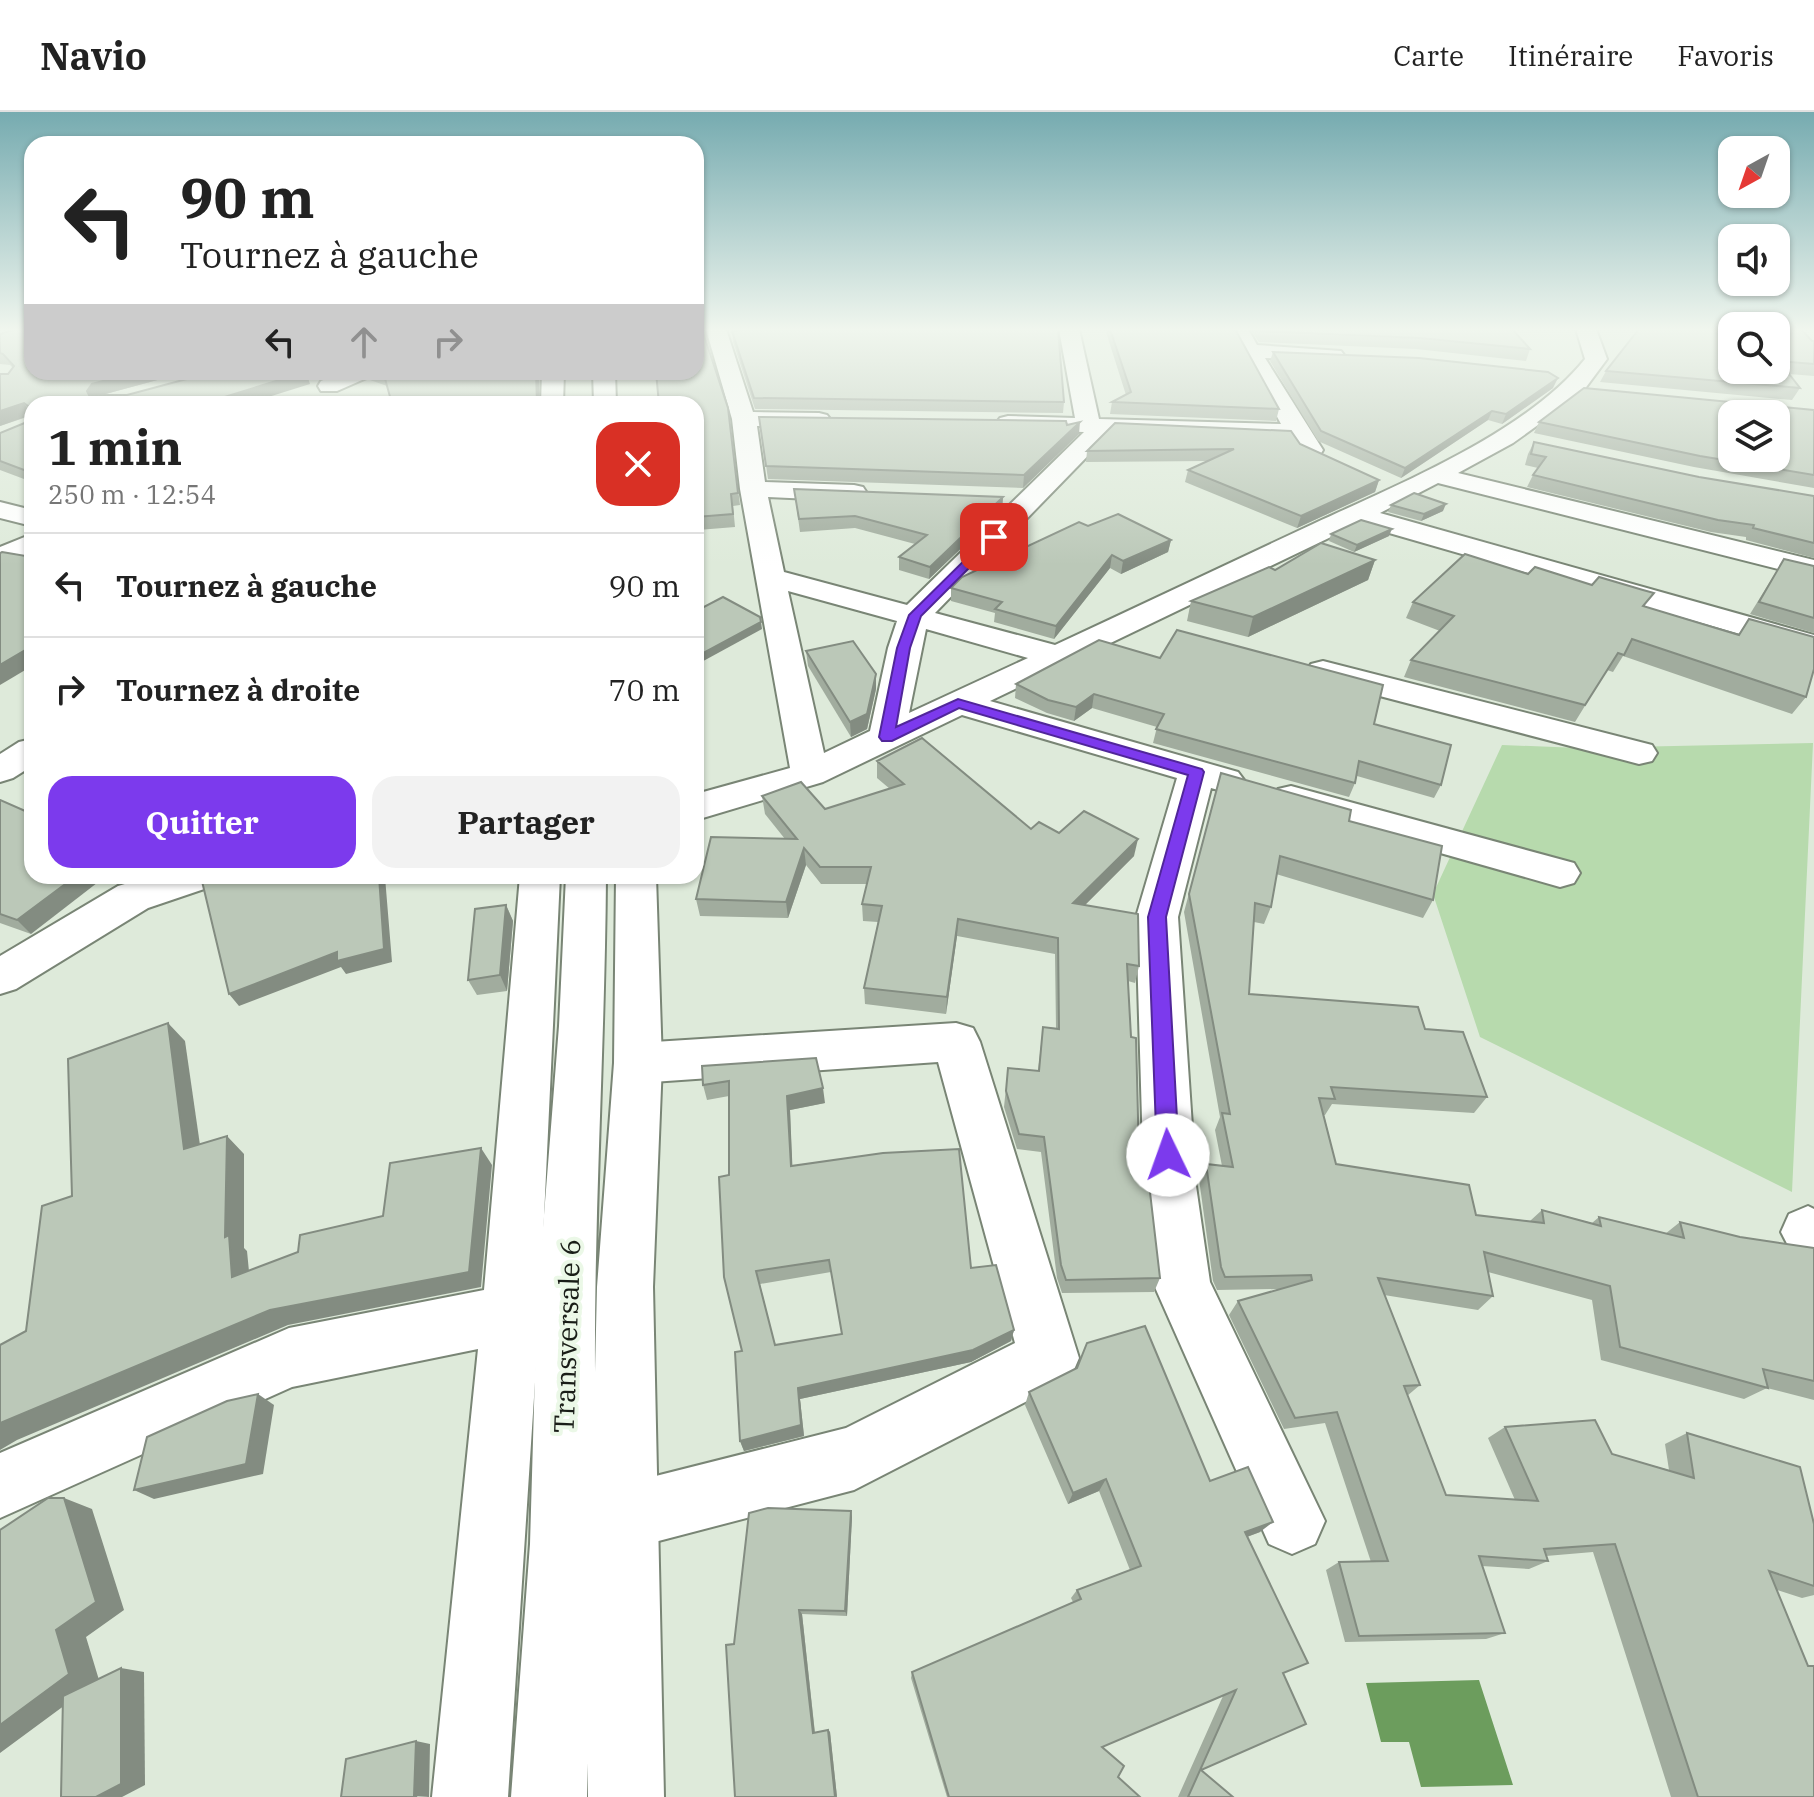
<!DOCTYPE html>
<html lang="fr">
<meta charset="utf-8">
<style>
:root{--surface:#fff;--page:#f2f2f2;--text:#222;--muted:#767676;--line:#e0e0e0;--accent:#7c3aed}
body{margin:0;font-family:"IBM Plex Serif",serif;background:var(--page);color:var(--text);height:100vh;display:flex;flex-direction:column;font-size:30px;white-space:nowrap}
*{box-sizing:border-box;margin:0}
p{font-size:26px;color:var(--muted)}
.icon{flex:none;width:44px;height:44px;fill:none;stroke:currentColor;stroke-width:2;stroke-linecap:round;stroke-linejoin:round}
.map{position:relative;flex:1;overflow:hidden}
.panel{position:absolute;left:24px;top:284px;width:680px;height:488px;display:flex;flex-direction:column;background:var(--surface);border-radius:24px;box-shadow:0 2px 6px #0004}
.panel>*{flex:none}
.top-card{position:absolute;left:24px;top:24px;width:680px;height:244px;border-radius:24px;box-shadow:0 2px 6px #0004;background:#fff;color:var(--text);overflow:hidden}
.needle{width:52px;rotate:220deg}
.controls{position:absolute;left:1718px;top:24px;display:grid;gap:16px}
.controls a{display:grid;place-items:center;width:72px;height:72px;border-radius:16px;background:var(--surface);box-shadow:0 2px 6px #0004;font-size:40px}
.pin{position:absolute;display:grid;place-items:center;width:68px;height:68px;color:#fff;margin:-34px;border-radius:16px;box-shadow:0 4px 12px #0006}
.me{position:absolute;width:88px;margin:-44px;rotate:357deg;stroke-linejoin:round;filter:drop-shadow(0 0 6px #0008)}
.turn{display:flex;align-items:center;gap:28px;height:168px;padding:0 24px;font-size:36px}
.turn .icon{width:104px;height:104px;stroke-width:2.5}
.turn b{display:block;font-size:56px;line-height:68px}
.lanes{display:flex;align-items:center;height:76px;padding:0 24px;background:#0003;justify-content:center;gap:40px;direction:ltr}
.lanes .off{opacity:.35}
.round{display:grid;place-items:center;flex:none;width:84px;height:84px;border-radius:24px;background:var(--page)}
.head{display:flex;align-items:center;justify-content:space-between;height:136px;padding:0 24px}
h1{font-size:48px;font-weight:800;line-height:60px}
.action{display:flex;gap:16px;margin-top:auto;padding:16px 24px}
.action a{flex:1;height:92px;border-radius:24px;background:var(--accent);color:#fff;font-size:32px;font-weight:800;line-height:92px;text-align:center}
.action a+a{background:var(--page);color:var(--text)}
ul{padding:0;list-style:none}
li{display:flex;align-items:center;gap:24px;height:104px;padding:0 24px;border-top:2px solid var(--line)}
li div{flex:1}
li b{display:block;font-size:30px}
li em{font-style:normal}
header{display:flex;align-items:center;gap:48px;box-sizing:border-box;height:112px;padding:0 40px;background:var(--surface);border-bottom:2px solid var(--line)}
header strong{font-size:38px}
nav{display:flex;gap:44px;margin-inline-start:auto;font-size:28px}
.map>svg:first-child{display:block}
.green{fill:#b7daad}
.water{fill:#6c9d5d}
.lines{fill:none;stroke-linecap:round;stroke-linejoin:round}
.minor-casing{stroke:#798575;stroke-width:4}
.major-casing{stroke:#798575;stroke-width:4}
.minor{fill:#fff;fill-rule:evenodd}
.major{fill:#fff;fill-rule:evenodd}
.wall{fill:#a1ac9e;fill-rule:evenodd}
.shaded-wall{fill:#838c81}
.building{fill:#bbc8b8;stroke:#838c81;stroke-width:2;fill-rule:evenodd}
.route{fill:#7c3aed;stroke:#51269a;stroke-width:2}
.labels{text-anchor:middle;stroke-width:8;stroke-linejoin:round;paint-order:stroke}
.near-street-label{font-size:28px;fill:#191d17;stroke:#ebf8e7}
</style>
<header>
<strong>Navio</strong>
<nav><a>Carte</a><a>Itinéraire</a><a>Favoris</a></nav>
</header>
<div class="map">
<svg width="1814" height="1685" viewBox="0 0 1814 1685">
<rect width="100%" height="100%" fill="#deeada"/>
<path class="green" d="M1813,631L1792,1080L1480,925L1433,782L1502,633L1580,636Z"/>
<path class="water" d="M1479,1568L1513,1673L1421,1675L1409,1630H1381L1366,1571Z"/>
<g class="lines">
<defs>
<g id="minor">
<path d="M706,217H726L753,300L819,301L827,303L831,308L827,313L819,315L757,314L765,370L854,373L863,375L867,381L863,387L854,389L768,385L784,460L907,493L1084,320L1008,318L1000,316L996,311L1000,306L1008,304L1075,306L1059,217H1079L1099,307L1281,312L1230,217H1248L1257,233L1341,239L1344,243L1334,249L1265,246L1323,338L1320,343L1311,345L1298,341L1290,327L1110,321L935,501L1055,533C1141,493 1227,452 1313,412C1399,372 1526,321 1585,247L1576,217H1596L1607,247L1581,282L1513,331L1458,361L1814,448V466L1438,371L1380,401L1814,523V537L1803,540L1792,537L1358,412L990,589L1238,660L1244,668L1238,676L1225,680L1211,676L1178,805L1196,1074L1210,1170L1325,1409L1315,1432L1292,1442L1269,1432L1154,1173L1144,1074L1136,805L1177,666L962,603L823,670L696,708V682L790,656L740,377L732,307ZM788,479L897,509L888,536L870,619L824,641ZM926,517L1028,546L909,601Z"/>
<path d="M343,260H372L369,265L337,279H321L318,274L321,269Z"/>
<path d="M542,260H564L563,292H541Z"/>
<path d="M0,390L32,398V414L0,406Z"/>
<path d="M32,422V441L0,455V435Z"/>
<path d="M1323,549L1652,633L1657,641L1652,649L1639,652L1311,566L1306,559L1311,552Z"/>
<path d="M32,627V654L13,666L0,670V642L19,630Z"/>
<path d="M1291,674L1574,751L1580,761L1574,771L1560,775L1278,695L1272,686L1278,677Z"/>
<path d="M152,764H219L213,774L148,796L16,877L0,882V844L118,774Z"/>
<path d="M520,764H560L541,1169L557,1176L566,1196L557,1216L538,1224L508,1685H432L478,1237L292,1275L0,1406V1341L289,1216L484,1178Z"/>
<path d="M956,911L973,916L980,930L1079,1246L1070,1267L854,1378L624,1438L601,1428L591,1405L601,1382L624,1372L846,1316L1015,1231L938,950L638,971L621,965L614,951L621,937L638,931Z"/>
<path d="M1808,1094L1814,1097V1155L1795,1147L1781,1120L1789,1102Z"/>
</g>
<g id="major">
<path d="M593,260H615L616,292H594Z"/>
<path d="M566,764H606C605,929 594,1095 595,1260L597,1175L614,951L616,764H656L662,951L653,1175L664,1685H588V1651L587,1685H511L530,1432L537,1191L559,914Z"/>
</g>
</defs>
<use href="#minor" class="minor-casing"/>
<use href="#major" class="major-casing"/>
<use href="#minor" class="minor"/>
<use href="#major" class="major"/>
</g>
<g class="wall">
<path d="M696,217H705L703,220L728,296L740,393L733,394L735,415L698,418L696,407V292L656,261H641V260H696Z"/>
<path d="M1105,217H1235L1279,297L1276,309L1110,302L1112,290L1126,283Z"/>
<path d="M1250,217H1512L1530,237L1526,249L1416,237L1259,230Z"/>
<path d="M1776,217L1814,229V264L1789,262L1800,276L1792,288L1600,270L1606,259Z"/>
<path d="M732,219L1064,290L1063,301L755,297L733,230Z"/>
<path d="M0,222L32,260H187L102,283H127L310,272L32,292V370L0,358V321L27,310V305L0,314V262H8L13,256L10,253L0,252Z"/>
<path d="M1273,240L1553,276L1502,312L1488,308L1401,366L1318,329L1270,249Z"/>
<path d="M366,260H539L387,274L370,268Z"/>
<path d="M1814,298V376L1694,355L1534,321L1539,310Z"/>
<path d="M759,305L1067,313L1079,322L1023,376L768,367Z"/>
<path d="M1534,330L1699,365L1814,384V446L1746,428V425L1711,420L1527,375L1533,363L1538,356L1525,353L1528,342Z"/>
<path d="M1300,332L1379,368L1375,380L1297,416L1185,370L1188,358L1208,349L1086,350L1087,339Z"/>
<path d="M794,377L1003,385L1002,397L929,467L899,458V445L915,432L855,416L800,420Z"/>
<path d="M1391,393L1443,399L1421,409L1388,400Z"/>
<path d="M1088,414L1171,428L1168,440L1121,462L1110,456L1054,527L994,510L995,501L951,489V476Z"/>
<path d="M1331,422L1389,424L1354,440L1329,429Z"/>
<path d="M1784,447L1814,454V521L1750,502Z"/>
<path d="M1375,448L1368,468L1248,525L1187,509L1191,489L1275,458Z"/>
<path d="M1528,462L1646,495L1738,523L1749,507L1806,585L1792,602L1623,544L1613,560L1607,558L1575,610L1404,565L1411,548L1440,519L1406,506L1413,490Z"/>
<path d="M806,539L876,562V577L867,617L851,625L808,554Z"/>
<path d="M1016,572L1374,612L1441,673L1434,686L1357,664L1355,671L1349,685L1153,631L1157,615L1092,596L1074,609L1047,601L1015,586Z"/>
<path d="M877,649L1031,717L1059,721L1134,744L1085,793L1139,854L1135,871L1128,869L1139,1045L1160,1166L1154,1180L1062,1181L1057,1166L1041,1040L1017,1037L1004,995L1008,956L1038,959L1043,915L1056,916L1055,842L957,824L946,902L865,892L864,876L878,810L863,809L862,792L867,772H821L806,753L788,806L700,804L696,787L785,727L765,702L762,684L825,697L890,677L877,666Z"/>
<path d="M1221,661L1349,709L1433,788L1423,806L1276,762L1271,795L1264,812L1254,810L1249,882L1425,917L1487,985L1474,1001L1332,992L1325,1003H1324L1336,1052L1476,1103L1530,1109L1542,1098L1592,1111L1599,1105L1665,1122L1680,1110L1740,1125L1814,1136V1288L1767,1276L1744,1287L1601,1248L1592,1188L1488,1160L1493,1184L1478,1198L1384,1183L1420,1273L1407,1284L1446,1383L1515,1388L1488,1326L1505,1315L1612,1342L1669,1358L1665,1332L1687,1321L1814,1412V1483L1802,1486L1777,1478L1814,1685H1671L1593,1440L1546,1444L1548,1449L1529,1457L1482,1454L1505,1521L1486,1527L1345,1530L1326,1458L1339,1450H1371L1325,1311L1284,1317L1229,1203L1238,1189L1279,1177L1217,1178L1213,1169L1199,1067L1206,1052L1222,1054L1215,1018L1220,1005L1184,800Z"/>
<path d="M0,688L31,822L0,811Z"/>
<path d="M506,793L513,809L507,879L477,883L468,868Z"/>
<path d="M702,954L825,991L790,998L792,1054L971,1156L1014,1218L1011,1229L971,1250L800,1287L804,1324L744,1339L740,1329L742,1239L729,1063V984L707,988L703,973ZM831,1160L842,1222L775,1233L760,1172Z"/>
<path d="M1029,1280L1210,1369L1260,1420L1247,1425L1283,1561L1201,1658L1233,1685H1178L1223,1584L1102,1635L1118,1665L1140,1685H947L911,1566L912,1560L1073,1490L1071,1486L1077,1478L1130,1458L1099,1379L1068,1392L1025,1293Z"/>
<path d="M851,1399L852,1405L847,1504L802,1502L815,1621L828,1618L830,1620L837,1685L734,1532Z"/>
</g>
<g class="shaded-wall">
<path d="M138,260H187L98,284L93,290L87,279L92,272Z"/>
<path d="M305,260H306L310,272L246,292H202Z"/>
<path d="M536,260H539L540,292H537Z"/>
<path d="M1558,266L1553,276L1502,312L1506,302Z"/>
<path d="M24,291L31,303L0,314V299Z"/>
<path d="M1492,299L1488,308L1401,366L1405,356Z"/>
<path d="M1080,310L1079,322L1023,376L1024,363Z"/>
<path d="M1379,368L1375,380L1297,416L1301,404Z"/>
<path d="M1003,385L1002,397L929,467L930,455Z"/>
<path d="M1446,392L1443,399L1421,409L1424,402Z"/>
<path d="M1392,417L1389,424L1354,440L1357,433Z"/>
<path d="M1171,428L1168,440L1121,462L1123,449Z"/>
<path d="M1112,443L1110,456L1054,527L1056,514Z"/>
<path d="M1375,448L1368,468L1248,525L1253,505Z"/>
<path d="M761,510L762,517L696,553V545Z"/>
<path d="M32,534V554L0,573V553Z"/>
<path d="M876,562V577L867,617L851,625L850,610Z"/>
<path d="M1094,582L1092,596L1074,609L1076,595Z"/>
<path d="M1138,727L1134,744L1070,808L1073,791Z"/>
<path d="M804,736L806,753L788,806L786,790Z"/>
<path d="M76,764H106L31,822L17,808Z"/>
<path d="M379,764H388L385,765L392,850L346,862L341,855L239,894L229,882Z"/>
<path d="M506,793L513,809L507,879L500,863Z"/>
<path d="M958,807L957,824L946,902L947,885Z"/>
<path d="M168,911L185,929L203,1054L184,1037Z"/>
<path d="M823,976L825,991L790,998L793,1068L791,1054L787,984Z"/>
<path d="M227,1024L244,1042V1136L247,1139L251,1180L232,1165L225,1125Z"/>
<path d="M481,1036L492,1053L481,1175L288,1213L17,1328L0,1338V1311L270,1198Z"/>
<path d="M1014,1218L1011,1229L971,1250L800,1287L804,1324L744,1339L740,1329L798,1276Z"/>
<path d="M258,1282L274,1293L263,1362L154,1387L134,1378Z"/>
<path d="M1106,1367L1099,1379L1068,1392L1073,1381Z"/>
<path d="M64,1386L92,1397L124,1498L86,1525L99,1568L0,1641V1613L56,1518Z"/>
<path d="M851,1399L852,1405L847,1504L845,1499Z"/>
<path d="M1273,1410L1260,1420L1233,1430L1245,1420Z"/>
<path d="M799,1498L802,1502L815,1623L813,1621Z"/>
<path d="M121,1556L144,1560L145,1673L122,1685H96Z"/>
<path d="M828,1618L830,1620L837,1685H835Z"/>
<path d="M416,1629L430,1632L429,1685H430L414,1684Z"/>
</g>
<g class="building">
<path d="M16,217H32V260H138L92,272L87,279L89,283H127L213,260H305L202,292H32V361L0,349V321L27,310L28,294L24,291L0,299V262H8L14,254L3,242L0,241V222Z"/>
<path d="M696,217H702L728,296L738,381L731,382L733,402L696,405V292H659L656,260H696Z"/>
<path d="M750,217H1058L1064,290L754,286L732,219Z"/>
<path d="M1110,217H1235L1279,297L1112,290L1131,280Z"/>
<path d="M1260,217H1512L1530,237L1420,226L1261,219Z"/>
<path d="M1639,217H1732V258H1776V217H1801L1812,229H1814V252L1779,249L1800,276L1606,259Z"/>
<path d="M1273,240L1419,246L1548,260L1558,266L1506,302L1492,299L1405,356L1321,319Z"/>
<path d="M375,260H536L537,292H406L405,290L392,292L384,263Z"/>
<path d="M1584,276L1814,298V363L1700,344L1539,310ZM1732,302H1776V346H1732Z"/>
<path d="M759,305L1066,309L1067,313L1080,310L1024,363L766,354Z"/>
<path d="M1115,311L1291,319L1300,332L1379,368L1301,404L1188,358L1234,337L1087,339Z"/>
<path d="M1534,330L1699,365L1814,384V431L1753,416L1754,413L1718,408L1533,363L1546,345L1531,342Z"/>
<path d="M794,377L1003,385L930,455L899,445L927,423L855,404L799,407Z"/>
<path d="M1414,381L1446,392L1424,402L1391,393Z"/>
<path d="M1118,402L1171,428L1123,449L1112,443L1056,514L995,497L1002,490L951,476L962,465L1079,410L1088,414Z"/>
<path d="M1361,408L1392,417L1357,433L1331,422Z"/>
<path d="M1321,431L1375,448L1253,505L1191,489L1269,455L1275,458Z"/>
<path d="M2,440L32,445V534L0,553V441Z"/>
<path d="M1465,442L1528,462L1535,455L1592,473L1599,465L1643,478L1654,481L1643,494L1739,523L1749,507L1814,525V557L1806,585L1632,527L1624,543L1618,541L1585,593L1411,548L1454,504L1413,490Z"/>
<path d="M1784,447L1814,454V506L1759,490Z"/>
<path d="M723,485L760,505L761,510L696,545V499Z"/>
<path d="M1177,518L1383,573L1374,612L1451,633L1441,673L1359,649L1355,671L1156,617L1164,602L1094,582L1076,595L1048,588L1016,572L1099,528L1160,546Z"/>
<path d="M853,529L876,562L867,602L850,610L806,539Z"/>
<path d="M922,626L1031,717L1039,710L1059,721L1084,699L1138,727L1073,791L1138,802L1139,854L1127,852L1131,925L1136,926L1139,1045L1146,1046L1160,1166L1066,1168L1061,1153L1044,1025L1019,1022L1006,979L1008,956L1039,959L1043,915L1059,917L1058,826L958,807L947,885L864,876L882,794L862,792L871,755H820L804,736L786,790L696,787L711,725L797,727L762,684L801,670L825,697L904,672L877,649Z"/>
<path d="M1221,661L1351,698L1349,709L1442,734L1433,788L1280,744L1271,795L1255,791L1249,882L1418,895L1425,917L1463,920L1487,985L1331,975L1335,987L1319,986L1336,1052L1469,1073L1476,1103L1544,1111L1542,1098L1601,1114L1599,1105L1684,1126L1680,1110L1740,1125L1814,1136V1269L1763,1257L1768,1276L1620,1235L1610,1174L1484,1140L1493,1184L1378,1166L1420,1273L1404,1274L1446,1383L1538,1389L1505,1315L1595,1308L1612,1342L1694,1366L1687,1321L1800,1355L1814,1412V1474L1769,1459L1808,1554H1814V1685H1698L1615,1432L1544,1437L1548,1449L1479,1444L1505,1521L1359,1524L1339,1450L1388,1449L1337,1300L1295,1306L1238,1189L1312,1168L1311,1163L1225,1165L1221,1155L1206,1052L1233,1055L1222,1001L1230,1002L1189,782Z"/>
<path d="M0,688L32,702V764H76L17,808L0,802Z"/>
<path d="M202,764H379L384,837L337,849V840L229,882L201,765Z"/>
<path d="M506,793L500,863L468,868L475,797Z"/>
<path d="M168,911L184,1037L227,1024L225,1125L229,1123L232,1165L298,1140L300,1123L383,1104L390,1051L481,1036L469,1160L270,1198L0,1311V1233L26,1219L42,1094L72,1084L68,947Z"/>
<path d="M816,946L823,976L787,984L791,1054L883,1041L959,1037L971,1156L996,1153L1014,1218L973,1238L798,1276L801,1313L740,1329L735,1240L742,1239L724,1165L719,1065L729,1063V969L703,973L702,954ZM829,1148L842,1222L775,1233L756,1159Z"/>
<path d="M1145,1214L1210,1369L1248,1355L1273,1410L1245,1420L1308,1551L1283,1561L1306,1612L1201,1658L1233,1685H1188L1236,1578L1102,1635L1124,1654L1118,1665L1140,1685H949L912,1560L1081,1487L1077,1478L1141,1454L1106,1367L1073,1381L1029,1280L1077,1256L1087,1231Z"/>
<path d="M258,1282L246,1352L134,1378L147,1325L227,1289Z"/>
<path d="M48,1386H64L96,1490L56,1518L69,1562L0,1613V1418Z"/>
<path d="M768,1396L851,1399L845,1499L799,1498L813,1621L828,1618L835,1685H735L726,1533L734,1532L749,1401Z"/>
<path d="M121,1556V1672L96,1685H61L63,1584Z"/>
<path d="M416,1629L414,1684L417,1685H341L346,1647Z"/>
</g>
<linearGradient id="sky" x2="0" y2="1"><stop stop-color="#76abb0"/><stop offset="0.48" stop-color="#f0f6ee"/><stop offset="1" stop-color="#f0f6ee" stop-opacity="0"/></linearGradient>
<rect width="1814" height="453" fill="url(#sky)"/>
<path class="route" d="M990,423L1000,425L921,504L910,536L896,615L958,587L1202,657L1204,660L1166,805L1179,1043L1176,1049L1168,1052L1160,1049L1157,1043L1148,805L1188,663L959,596L892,629H882L879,625L897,536L909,503Z"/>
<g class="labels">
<g class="near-street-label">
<text transform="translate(567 1224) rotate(-88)" y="10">Transversale 6</text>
</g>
</g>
</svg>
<div class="controls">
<a><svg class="needle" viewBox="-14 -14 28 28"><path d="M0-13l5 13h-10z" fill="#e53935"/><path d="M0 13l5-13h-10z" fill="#767676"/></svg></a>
<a><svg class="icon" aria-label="sound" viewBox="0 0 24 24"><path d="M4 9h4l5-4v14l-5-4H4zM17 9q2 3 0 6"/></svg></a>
<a><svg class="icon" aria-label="search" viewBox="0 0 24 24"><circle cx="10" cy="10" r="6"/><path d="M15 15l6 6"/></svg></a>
<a><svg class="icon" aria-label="layers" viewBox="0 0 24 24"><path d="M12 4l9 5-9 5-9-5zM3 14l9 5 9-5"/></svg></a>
</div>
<div class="pin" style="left:994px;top:425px;background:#d93025"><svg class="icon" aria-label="arrive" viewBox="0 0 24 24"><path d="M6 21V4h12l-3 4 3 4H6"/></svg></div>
<svg class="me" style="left:1168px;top:1043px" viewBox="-20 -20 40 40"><circle r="19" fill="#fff"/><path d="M0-13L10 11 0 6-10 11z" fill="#7c3aed"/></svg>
<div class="top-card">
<div class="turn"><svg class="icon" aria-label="left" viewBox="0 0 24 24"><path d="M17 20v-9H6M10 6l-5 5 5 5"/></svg><div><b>90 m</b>Tournez à gauche</div></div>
<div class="lanes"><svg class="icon" aria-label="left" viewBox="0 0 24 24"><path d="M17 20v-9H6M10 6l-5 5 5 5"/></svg><svg class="icon off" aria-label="ahead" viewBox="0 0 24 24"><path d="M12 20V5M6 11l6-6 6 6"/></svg><svg class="icon off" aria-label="right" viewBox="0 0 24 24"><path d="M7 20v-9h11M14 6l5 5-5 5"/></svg></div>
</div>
<section class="panel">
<div class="head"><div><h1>1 min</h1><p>250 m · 12:54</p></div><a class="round" style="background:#d93025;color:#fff"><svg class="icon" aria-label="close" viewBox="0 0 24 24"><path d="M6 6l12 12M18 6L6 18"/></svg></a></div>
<ul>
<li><svg class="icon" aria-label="left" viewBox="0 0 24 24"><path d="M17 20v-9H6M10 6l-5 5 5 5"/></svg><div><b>Tournez à gauche</b></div><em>90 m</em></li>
<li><svg class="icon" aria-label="right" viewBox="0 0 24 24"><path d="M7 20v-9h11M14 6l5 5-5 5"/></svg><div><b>Tournez à droite</b></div><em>70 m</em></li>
</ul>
<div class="action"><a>Quitter</a><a>Partager</a></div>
</section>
</div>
